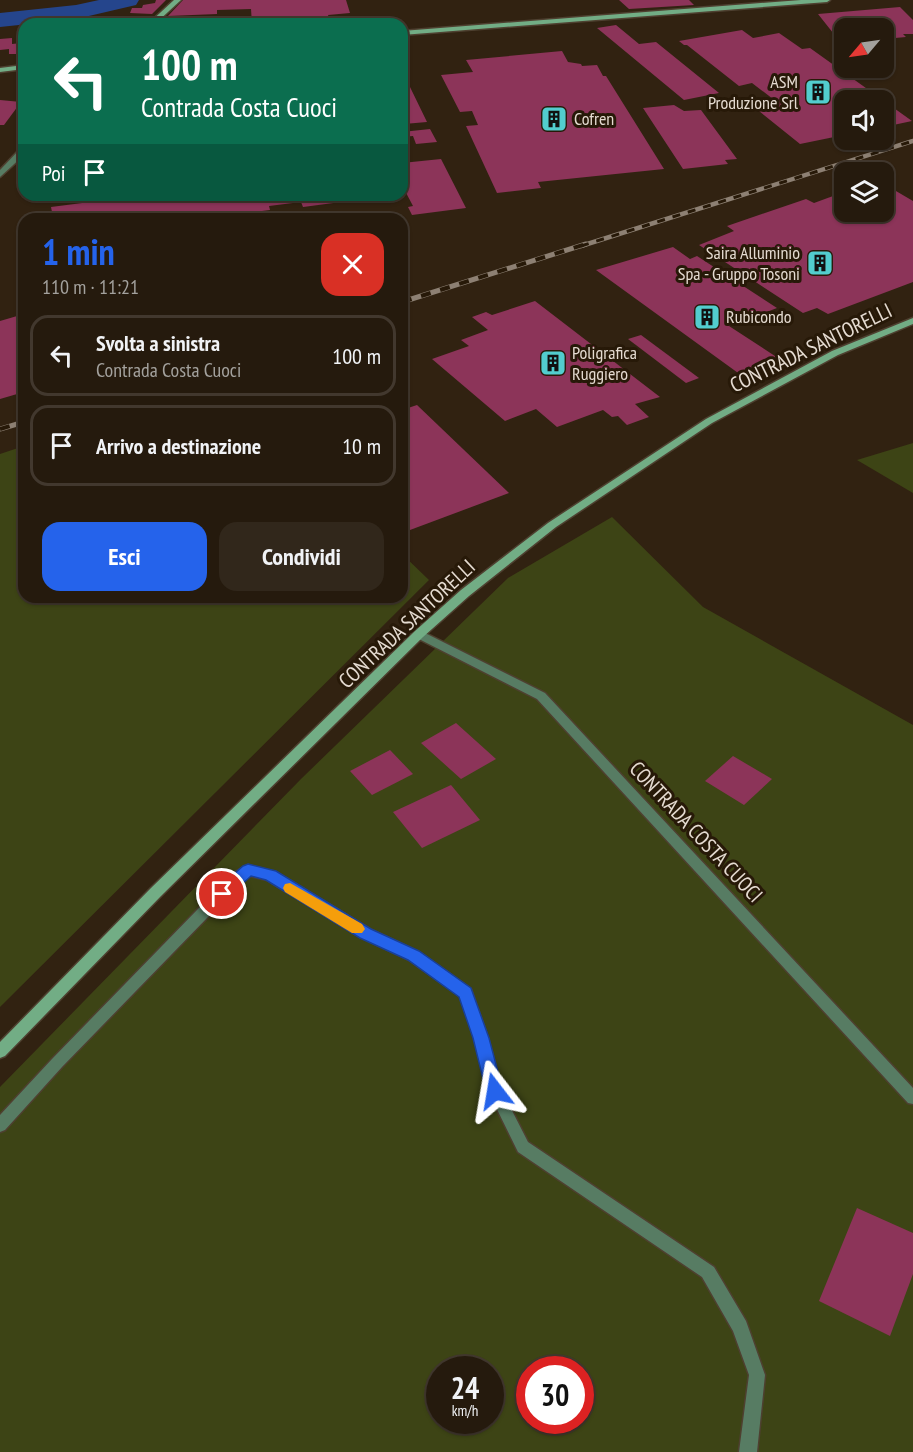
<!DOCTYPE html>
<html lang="it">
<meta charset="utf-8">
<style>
:root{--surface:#251a0d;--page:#31271b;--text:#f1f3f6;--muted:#a3a19d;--line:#42382e;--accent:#2563eb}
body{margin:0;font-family:"PT Sans Narrow",sans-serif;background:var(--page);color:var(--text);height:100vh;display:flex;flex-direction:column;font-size:22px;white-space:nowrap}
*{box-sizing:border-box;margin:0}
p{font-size:20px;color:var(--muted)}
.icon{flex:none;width:33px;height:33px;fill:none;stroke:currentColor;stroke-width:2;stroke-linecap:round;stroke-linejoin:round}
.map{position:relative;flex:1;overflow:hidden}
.panel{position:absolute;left:18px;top:213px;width:390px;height:390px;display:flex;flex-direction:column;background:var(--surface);border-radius:18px;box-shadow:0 2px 4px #0004,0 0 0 2px var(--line)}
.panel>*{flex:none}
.guide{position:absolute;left:18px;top:18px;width:390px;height:183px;border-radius:18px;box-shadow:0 2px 4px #0004,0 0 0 2px var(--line);background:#0b6e4f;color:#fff;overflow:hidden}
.needle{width:39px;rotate:241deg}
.controls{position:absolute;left:834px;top:18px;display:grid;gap:12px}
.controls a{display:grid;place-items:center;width:60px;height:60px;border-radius:12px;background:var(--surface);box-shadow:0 2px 4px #0004,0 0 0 2px var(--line);font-size:30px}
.speed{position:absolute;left:426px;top:1356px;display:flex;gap:12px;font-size:30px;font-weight:700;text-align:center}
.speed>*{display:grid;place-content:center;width:78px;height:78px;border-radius:50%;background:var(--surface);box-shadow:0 2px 4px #0004,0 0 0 2px var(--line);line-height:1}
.speed small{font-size:15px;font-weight:400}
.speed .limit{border:9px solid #d22;background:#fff;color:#111}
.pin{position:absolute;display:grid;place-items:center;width:51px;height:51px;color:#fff;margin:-26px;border:3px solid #fff;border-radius:50%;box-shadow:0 2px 6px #0007}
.me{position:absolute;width:66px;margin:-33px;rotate:346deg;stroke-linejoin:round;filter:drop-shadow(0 0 4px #0008)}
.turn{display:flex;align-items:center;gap:21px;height:126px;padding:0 24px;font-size:27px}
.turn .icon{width:78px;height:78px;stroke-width:2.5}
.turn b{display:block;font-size:42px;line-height:51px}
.then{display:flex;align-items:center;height:57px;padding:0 24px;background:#0003;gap:12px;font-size:22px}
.round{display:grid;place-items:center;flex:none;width:63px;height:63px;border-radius:18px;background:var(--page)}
.headline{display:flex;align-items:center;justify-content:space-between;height:102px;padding:0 24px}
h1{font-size:36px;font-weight:800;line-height:45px;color:var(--accent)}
.action{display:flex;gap:12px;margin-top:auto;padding:12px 24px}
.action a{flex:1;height:69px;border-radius:18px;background:var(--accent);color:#fff;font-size:24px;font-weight:800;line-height:69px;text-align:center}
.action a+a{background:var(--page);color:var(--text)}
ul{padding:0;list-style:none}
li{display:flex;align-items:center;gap:18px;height:81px;margin:0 12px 9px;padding:0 12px;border:3px solid var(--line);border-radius:18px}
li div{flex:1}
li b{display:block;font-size:22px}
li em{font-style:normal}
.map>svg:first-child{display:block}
.green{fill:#3d4415;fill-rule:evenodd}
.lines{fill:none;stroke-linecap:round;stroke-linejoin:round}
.river{fill:#25458c;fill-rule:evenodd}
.building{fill:#8c3459}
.street-casing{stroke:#4e4030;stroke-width:3}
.secondary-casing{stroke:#4e4030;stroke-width:3}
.street{fill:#577c63;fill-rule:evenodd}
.secondary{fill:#72ad85;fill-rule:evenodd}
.rail-far1-casing{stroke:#8d8073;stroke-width:4.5}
.rail-casing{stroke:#8d8073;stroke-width:5}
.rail-far1{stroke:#271908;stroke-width:3;stroke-dasharray:8;stroke-linecap:butt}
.rail{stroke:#271908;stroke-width:4;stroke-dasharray:10;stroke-linecap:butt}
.route{fill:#2563eb;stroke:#184099;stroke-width:1.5}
.slow{fill:#f59e0b}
.labels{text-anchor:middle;stroke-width:6;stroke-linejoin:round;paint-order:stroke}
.far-poi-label{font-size:18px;fill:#e5dbd1;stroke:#271908;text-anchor:start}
.street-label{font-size:21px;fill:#e5dbd1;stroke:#271908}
</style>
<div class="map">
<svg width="913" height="1452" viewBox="0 0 913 1452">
<rect width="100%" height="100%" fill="#312211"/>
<g class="green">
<path d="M913,443V493L857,460Z"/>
<path d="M24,446V597H402V554L429,580L0,1007V454Z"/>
<path d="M612,517L703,607L913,725V1452H0V1087L301,779L508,578ZM440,1370H490V1420H440ZM530,1370H580V1420H530Z"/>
</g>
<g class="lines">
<path class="river" d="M99,0H139L136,5L76,19L0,27V13L76,5Z"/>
</g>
<g class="building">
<path d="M156,0H166L152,14L130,13L132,8H142L143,5L155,3Z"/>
<path d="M183,0H346L350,13L328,15L331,23L325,24H252L251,9L217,10V14L168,16Z"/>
<path d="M619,0H689L694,5L629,9Z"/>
<path d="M900,7L913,20V34H903L906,37L884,39V28H844V43H841L818,14Z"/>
<path d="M616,25L639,44L656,42L719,93L684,100L597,28Z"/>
<path d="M742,30L753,38L779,33L802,49L810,48L912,121L884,127V100H844V135L800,144L749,103L773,99L752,83L739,86L687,45H684L679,41Z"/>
<path d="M12,38V44L22,43V54H9V49L0,50V39Z"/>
<path d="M562,51L568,62L581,64L582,66L597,65L603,76H606L664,169L538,182L541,188L497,193L466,126L478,125L472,111L460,112L441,75L473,72L466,60Z"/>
<path d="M402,87H410L427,122L404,124L406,128H402Z"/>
<path d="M0,100L21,102L4,125H0Z"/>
<path d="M674,105L684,111L701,110L737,159L725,160L728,164L683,169L643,108Z"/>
<path d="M430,129L437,142L416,144L413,136L402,137V132Z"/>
<path d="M441,159L466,208L412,215L408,207L413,206L404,189H402V163Z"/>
<path d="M884,184L913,201V282L828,314L817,308L803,313L699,245L734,231L727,226L806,199L814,203L844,192V212H884Z"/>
<path d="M88,195H369V196L363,197L364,199L303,207L301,202L269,206L270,210L197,219H41L40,216L56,214L52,212L51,207L90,202Z"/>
<path d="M673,247L690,259L697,256L777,308L729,326L778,358L745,378L596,270Z"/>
<path d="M535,301L660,397L635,404L649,417L627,425L618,416L612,417L603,410L557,427L536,409L505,421L432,359L469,346L461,340L488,330L472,317L486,312L492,315Z"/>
<path d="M24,314V392L0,399V321Z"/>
<path d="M641,335L699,378L686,383L628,339Z"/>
<path d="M417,405L509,493L410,530L402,521V410Z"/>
<path d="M456,723L496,759L461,779L421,743Z"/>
<path d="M390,750L413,774L372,795L350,771Z"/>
<path d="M733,756L772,779L744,805L705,781Z"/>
<path d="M451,785L480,820L422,848L393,812Z"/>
<path d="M857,1208L913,1233V1274L890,1336L819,1301Z"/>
</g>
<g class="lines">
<defs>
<g id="street">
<path d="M21,148H24V155L0,177V170Z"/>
<path d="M419,630L545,693L913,1088V1104L908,1103L537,699L415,637L413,634Z"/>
<path d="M248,865L276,872L370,929L419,952L471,989L488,1038L502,1091L528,1142L714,1267L746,1321L765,1375L757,1452H739L749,1375L733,1331L702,1277L518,1152L488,1091L474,1038L460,996L409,960L360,937L267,880L250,876L243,881L62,1067L5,1130L0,1132V1115L52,1059L233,873Z"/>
</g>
<g id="secondary">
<path d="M174,0H181L155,24H148Z"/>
<path d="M801,0H830L827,2L402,35V31Z"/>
<path d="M24,65V69L0,72V68Z"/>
<path d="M913,318V324L838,355L712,423L556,527L469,596L423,637L161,896L5,1056L0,1058V1042L151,888L415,631L461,590L548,523L706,419L832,351Z"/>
</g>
</defs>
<use href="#street" class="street-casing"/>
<use href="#secondary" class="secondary-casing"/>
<use href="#street" class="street"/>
<use href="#secondary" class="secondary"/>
<defs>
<path id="rail-far1" d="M581,246L913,141"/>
<g id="rail">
<path d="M402,302L586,244"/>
<path d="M0,429L24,422"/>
</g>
</defs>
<use href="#rail-far1" class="rail-far1-casing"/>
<use href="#rail" class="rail-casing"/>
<use href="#rail-far1" class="rail-far1"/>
<use href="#rail" class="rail"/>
</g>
<path class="route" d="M248,864L276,871L371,929L419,951L471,988L489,1038L503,1091L501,1097L495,1099L489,1097L486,1091L473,1038L459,997L408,960L360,938L266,880L251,876L227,898H216L214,894L216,890L243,866Z"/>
<path class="slow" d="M290,883L362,924L365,929L362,933H352L285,892L283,888L285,884Z"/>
<defs>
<symbol id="building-square" viewBox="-11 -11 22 22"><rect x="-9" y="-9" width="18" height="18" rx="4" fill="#52cdce" stroke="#271908"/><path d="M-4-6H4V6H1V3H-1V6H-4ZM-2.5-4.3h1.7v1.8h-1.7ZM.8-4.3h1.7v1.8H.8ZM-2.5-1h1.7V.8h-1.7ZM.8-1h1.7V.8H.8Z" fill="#111"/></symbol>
</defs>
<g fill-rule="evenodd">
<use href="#building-square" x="803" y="77" width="30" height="30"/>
<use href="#building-square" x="539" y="104" width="30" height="30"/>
<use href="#building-square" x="805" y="248" width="30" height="30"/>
<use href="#building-square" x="692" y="302" width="30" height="30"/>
<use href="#building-square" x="538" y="348" width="30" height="30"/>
</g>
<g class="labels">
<g class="far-poi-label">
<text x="798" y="88" text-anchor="end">ASM<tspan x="798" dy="21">Produzione Srl</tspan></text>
<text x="574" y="125">Cofren</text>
<text x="800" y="259" text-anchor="end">Saira Alluminio<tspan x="800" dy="21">Spa - Gruppo Tosoni</tspan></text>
<text x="726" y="323">Rubicondo</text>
<text x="572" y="359">Poligrafica<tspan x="572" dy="21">Ruggiero</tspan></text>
</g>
<g class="street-label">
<text transform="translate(811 348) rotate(-26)" y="7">CONTRADA SANTORELLI</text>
<text transform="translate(407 624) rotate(-43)" y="7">CONTRADA SANTORELLI</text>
<text transform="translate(696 832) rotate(47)" y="7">CONTRADA COSTA CUOCI</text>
</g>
</g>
</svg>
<div class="controls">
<a><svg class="needle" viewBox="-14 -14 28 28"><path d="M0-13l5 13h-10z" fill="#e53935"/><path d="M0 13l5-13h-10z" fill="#a3a19d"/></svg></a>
<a><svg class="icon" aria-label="sound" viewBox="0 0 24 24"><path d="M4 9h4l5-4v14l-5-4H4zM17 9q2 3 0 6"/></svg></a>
<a><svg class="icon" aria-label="layers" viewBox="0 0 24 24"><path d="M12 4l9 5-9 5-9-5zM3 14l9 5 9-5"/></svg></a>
</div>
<div class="speed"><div>24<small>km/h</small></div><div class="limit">30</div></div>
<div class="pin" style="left:222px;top:894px;background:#d93025"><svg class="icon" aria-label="arrive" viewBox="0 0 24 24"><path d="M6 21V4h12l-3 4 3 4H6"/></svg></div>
<svg class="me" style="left:495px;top:1091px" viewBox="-20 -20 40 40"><path d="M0-17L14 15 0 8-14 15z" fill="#2563eb" stroke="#fff" stroke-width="4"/></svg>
<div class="guide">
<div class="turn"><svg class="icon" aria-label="left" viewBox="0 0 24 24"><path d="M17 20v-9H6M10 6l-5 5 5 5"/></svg><div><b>100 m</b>Contrada Costa Cuoci</div></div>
<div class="then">Poi<svg class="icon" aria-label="arrive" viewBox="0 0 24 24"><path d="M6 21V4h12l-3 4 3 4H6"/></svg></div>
</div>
<section class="panel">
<div class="headline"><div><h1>1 min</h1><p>110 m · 11:21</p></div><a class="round" style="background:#d93025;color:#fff"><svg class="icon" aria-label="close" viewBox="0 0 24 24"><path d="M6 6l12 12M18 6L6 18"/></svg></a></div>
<ul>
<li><svg class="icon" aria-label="left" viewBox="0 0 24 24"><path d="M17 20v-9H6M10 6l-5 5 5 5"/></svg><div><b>Svolta a sinistra</b><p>Contrada Costa Cuoci</p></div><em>100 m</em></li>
<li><svg class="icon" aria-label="arrive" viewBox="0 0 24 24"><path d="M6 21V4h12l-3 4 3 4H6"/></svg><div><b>Arrivo a destinazione</b></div><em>10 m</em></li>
</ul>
<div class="action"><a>Esci</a><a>Condividi</a></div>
</section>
</div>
